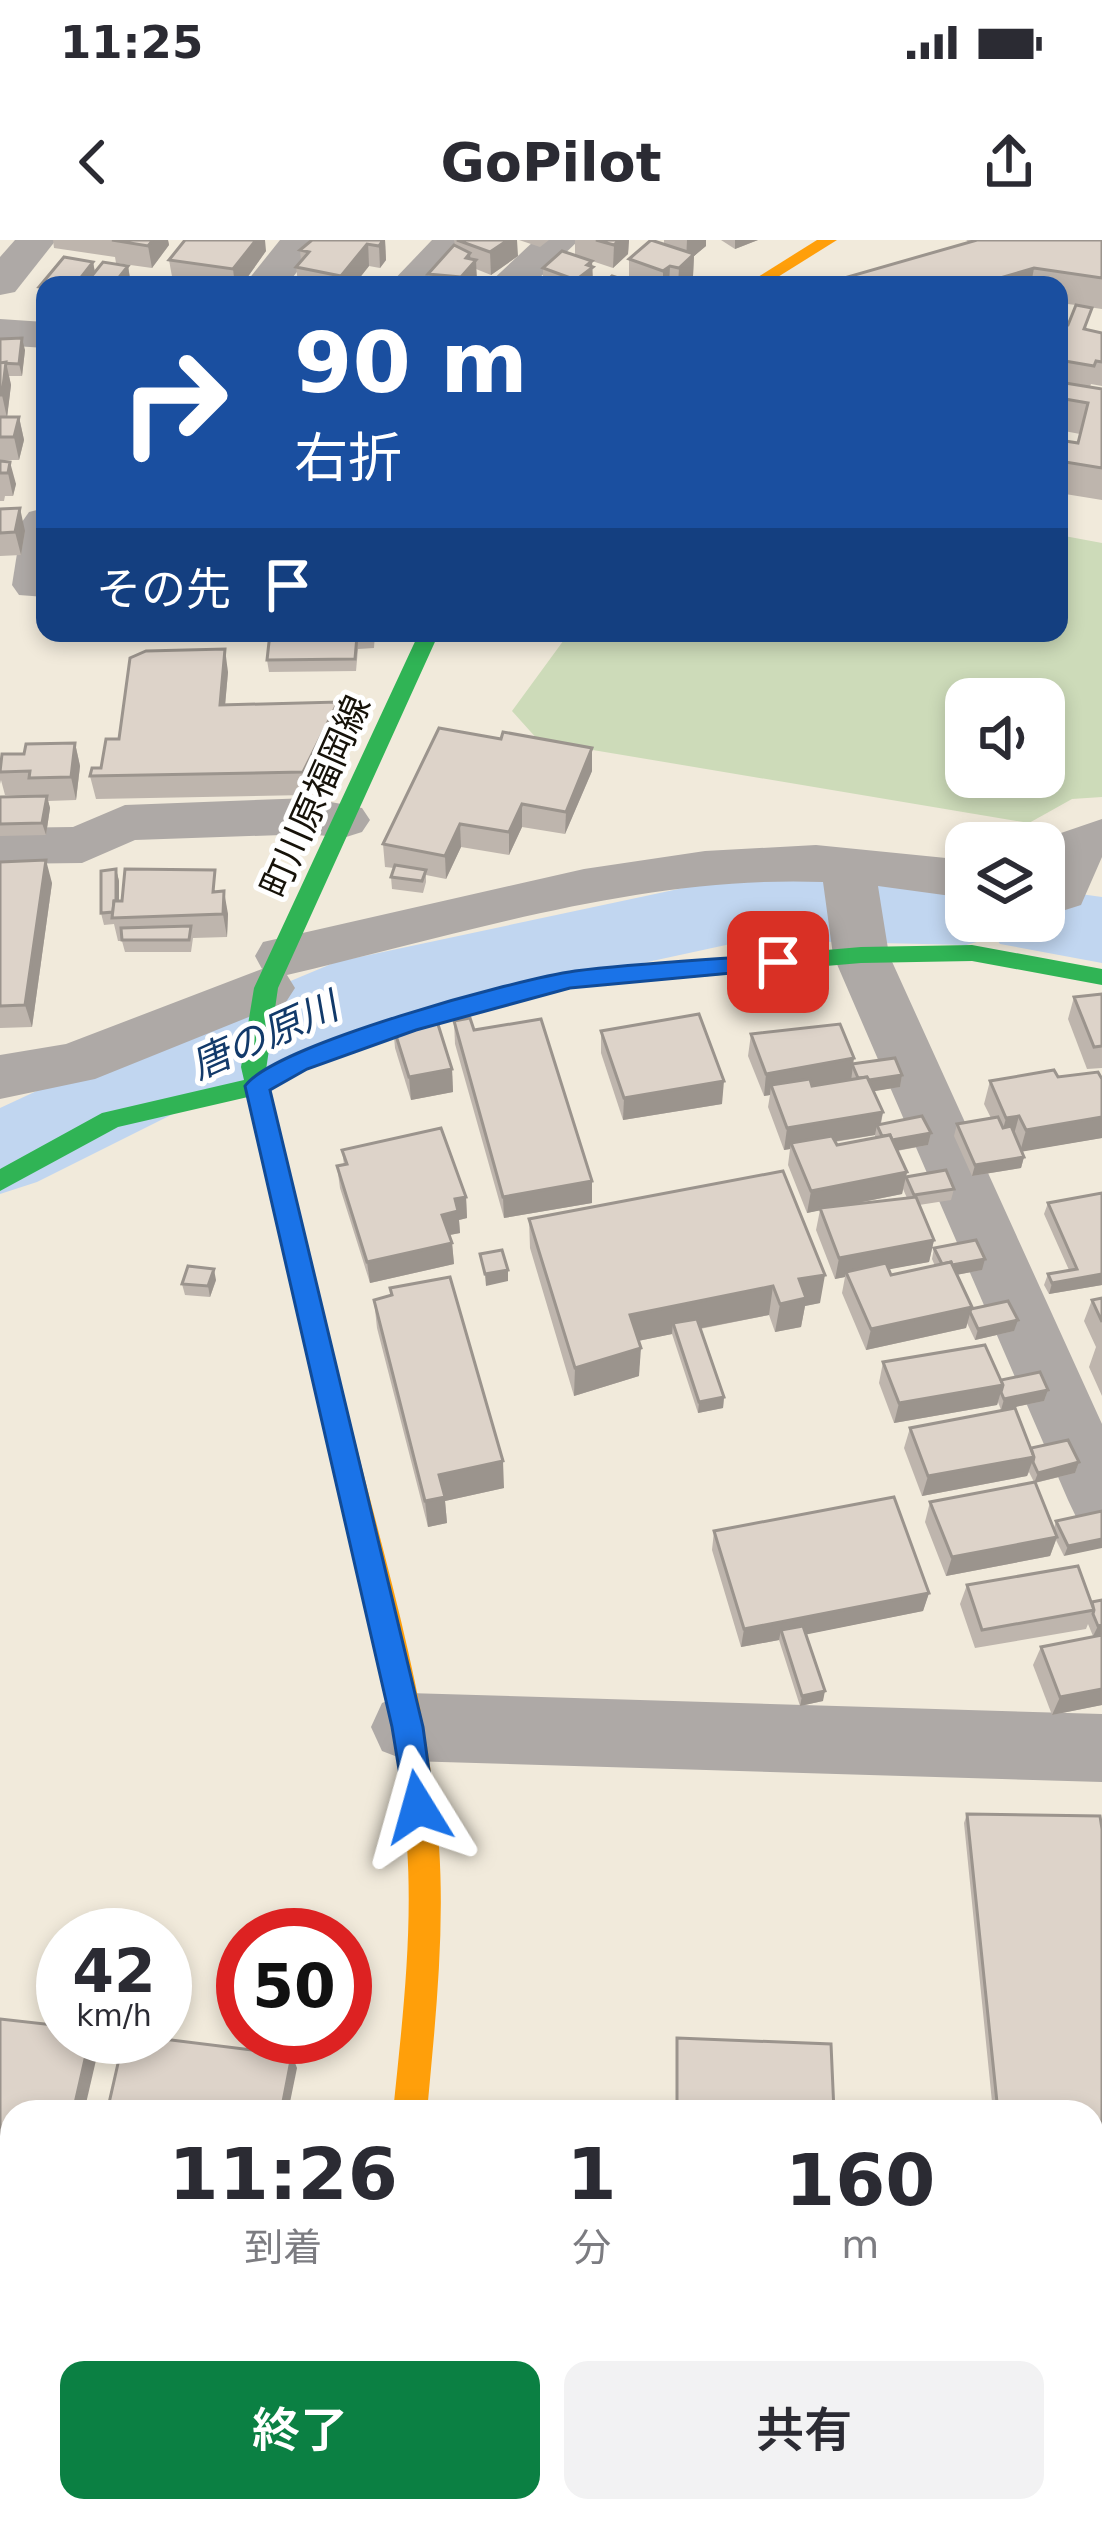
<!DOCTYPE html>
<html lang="ja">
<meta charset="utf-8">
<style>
:root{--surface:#fff;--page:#f2f2f3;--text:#2b2b33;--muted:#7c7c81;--accent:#0b8043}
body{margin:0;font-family:"DejaVu Sans","Noto Sans JP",sans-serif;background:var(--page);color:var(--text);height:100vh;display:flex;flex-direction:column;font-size:45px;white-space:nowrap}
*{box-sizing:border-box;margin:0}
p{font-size:39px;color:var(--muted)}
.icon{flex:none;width:66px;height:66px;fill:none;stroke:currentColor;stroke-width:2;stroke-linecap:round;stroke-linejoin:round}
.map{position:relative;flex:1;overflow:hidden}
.side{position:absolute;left:0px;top:1860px;width:1104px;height:423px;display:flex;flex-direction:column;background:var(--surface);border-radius:36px 36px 0 0;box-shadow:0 6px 18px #0003}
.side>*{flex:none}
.banner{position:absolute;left:36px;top:36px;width:1032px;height:366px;border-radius:24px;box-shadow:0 6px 18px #0003;background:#1a4fa0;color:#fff;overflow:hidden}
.tools{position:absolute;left:945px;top:438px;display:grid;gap:24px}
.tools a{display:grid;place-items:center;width:120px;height:120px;border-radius:24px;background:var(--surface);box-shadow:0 6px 18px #0003;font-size:60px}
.speed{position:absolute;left:36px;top:1668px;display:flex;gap:24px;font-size:60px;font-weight:700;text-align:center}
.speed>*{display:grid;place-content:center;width:156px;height:156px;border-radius:50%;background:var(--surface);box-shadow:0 6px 18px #0003;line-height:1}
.speed small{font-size:30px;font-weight:400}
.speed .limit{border:18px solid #d22;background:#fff;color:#111}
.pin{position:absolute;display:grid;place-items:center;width:102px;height:102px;color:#fff;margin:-51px;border-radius:24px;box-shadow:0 6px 18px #0006}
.me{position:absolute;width:132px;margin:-66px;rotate:352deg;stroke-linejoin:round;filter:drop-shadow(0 0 9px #0008)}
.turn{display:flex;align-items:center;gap:42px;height:252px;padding:0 60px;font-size:54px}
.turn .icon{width:156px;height:156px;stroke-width:2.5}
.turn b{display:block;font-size:84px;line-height:102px}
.then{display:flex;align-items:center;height:114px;padding:0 60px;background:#0003;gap:24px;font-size:45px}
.eta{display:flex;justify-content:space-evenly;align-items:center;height:204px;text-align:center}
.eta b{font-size:72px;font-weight:600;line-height:84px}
.primary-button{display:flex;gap:24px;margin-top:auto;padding:24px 60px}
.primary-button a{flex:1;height:138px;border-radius:24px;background:var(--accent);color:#fff;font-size:48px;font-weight:600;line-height:138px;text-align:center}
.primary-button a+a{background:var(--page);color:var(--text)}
.status{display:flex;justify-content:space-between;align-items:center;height:84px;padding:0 60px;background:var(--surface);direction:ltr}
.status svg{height:33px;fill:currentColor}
header{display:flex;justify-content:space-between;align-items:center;height:156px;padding:0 60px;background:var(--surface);font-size:54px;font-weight:600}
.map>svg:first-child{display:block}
.green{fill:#cddbb9;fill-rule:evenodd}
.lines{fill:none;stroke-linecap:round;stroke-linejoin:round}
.river{fill:#c1d6f0;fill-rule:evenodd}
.street{fill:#aea9a6;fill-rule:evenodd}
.fast{fill:#30b455;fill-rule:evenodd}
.slow{fill:#ff9f0a;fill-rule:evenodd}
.wall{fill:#beb5ad;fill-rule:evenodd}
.shaded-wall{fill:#9b948d}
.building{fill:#ddd3c9;stroke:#9b948d;stroke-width:3}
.route{fill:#1a73e8;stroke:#114b97;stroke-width:3}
.labels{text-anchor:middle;stroke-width:10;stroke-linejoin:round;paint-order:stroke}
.street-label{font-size:36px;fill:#161209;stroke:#fff}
.water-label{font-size:39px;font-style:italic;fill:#123a6a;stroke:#fff}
</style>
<div class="status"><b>11:25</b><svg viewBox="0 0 49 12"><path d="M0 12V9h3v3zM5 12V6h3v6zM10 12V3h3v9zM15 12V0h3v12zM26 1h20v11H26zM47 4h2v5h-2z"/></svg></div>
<header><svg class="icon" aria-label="back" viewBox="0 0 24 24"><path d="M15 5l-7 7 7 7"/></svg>GoPilot<svg class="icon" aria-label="share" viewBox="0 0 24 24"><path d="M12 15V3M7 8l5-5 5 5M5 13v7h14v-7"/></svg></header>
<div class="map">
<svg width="1102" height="2282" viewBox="0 0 1102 2282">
<rect width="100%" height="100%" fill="#f1eadb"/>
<path class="green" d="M1059,295L1102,303V557L1072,559L1029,583L539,501L512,471L569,393H1059ZM966,459H1044V537H966Z"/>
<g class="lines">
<path class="river" d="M749,634L966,639V681H1044V649L1102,657V723L1000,704L995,697L966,705L749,700L394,777L199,861L37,942L0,954V868L127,809L336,722Z"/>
<g class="street">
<path d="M15,0H56L15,52L0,55V17Z"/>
<path d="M280,0H321L287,45H244Z"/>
<path d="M432,0H475L433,45H389Z"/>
<path d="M535,0H579L532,45H487Z"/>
<path d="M0,79L45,82V108L0,105Z"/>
<path d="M45,268V357L19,355L12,345L22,282L29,272Z"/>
<path d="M310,558L362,568L370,580L362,592L343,598L310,594L135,600L82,623L0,624V588L73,587L125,565Z"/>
<path d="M1102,579V617L1081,665L1062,671L1044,666V624L1058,594Z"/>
<path d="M816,605L966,620V658L878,646L889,715L1102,1184V1289L1078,1281L1068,1260L833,715L823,642C643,635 461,694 287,735L295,748L286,762L95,839L0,859V815L66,804L262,729L255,716L263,702L584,629L705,611Z"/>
<path d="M408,1453L1102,1474V1542L408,1521L382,1511L371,1487L382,1463Z"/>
<path d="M0,1940L12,1941V2027L0,2024Z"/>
<path d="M893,2271H1002L1007,2282H898Z"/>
</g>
<g class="fast">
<path d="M419,393H439L278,748L266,830L290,816L402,776L570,732L861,707L972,705L1102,729V745L972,721L861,723L570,748L416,789L308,828L270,850L351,1184L347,1192H327L323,1184L248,857L118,887L0,951V929L102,873L244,840L241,827L254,748Z"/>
<path d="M310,2271H348L346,2282H308Z"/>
</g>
<g class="slow">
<path d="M817,0H837L765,45H745Z"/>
<path d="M337,1173L347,1176L351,1184C385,1323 429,1462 439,1606C445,1695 435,1784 427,1872H393C402,1784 413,1695 407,1606C399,1463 356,1323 323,1184L327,1176Z"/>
</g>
</g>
<g class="wall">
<path d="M53,0H168L169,5L152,28L116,23L115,17L54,8Z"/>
<path d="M385,0L386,20L380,28L369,26L354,45H285L298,42L296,27L301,21L300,10Z"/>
<path d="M454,0L518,16L491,35L476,29L477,42L474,45H429L428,34L455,5Z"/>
<path d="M519,0H549L540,7Z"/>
<path d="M575,0H629L628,14L613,28L592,21L593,45H521L543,44V28L575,15Z"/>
<path d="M664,0H706V6L694,16L693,36L684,45H602L629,41V19L664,4Z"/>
<path d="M721,0H758L735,9Z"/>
<path d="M966,0H1102V69L1081,66L1087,90L1102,93V146L1091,144L1090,147L1102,149V260L1059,253V200L1078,203L1080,194L1059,190V84L1068,85L1076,65L1059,63V45H836L837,40L969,2Z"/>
<path d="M266,11L242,45H191L173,42L169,20Z"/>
<path d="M93,22L95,32L128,26L131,45H45L44,69L39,47Z"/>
<path d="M0,99L25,110L22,136H9L11,145L7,177H19L24,200L19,220H0Z"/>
<path d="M0,221L16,244L13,256H5L4,261H0Z"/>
<path d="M0,269L25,291L21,315L0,316Z"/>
<path d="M264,393H375L374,408L358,409L356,431L269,432L267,420L269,399H265Z"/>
<path d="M228,432L225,465L340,485L306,555L96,559L90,536L101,528L119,499Z"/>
<path d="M501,499L592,508V531L565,594L522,587L509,615L461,607L446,639L426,635V642L423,653L392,649L391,637L394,628L385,627L383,604Z"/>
<path d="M75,503L80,526L76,560L48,561L50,568L46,595L0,596V557L33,556L5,555L1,540L0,544V518L1,521Z"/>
<path d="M0,622L52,643L32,787L0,788Z"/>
<path d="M116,629L119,641V661L219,652L228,674L227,697L193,698L191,712H125L122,701H118L114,684L104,685L101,673Z"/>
<path d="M1102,754V828L1087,829L1068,779L1074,757Z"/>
<path d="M454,781L474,790L592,941V963L504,978L455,804Z"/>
<path d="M393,786L452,829L453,852L411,860L395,808Z"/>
<path d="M601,791L722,864L623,880L601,813Z"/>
<path d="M751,794L853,824L902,835L900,847L873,851L883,872L881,884L931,893L928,905L897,911L907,932L906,937L954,949L951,960L919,965L934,1000L929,1022L888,1029L891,1035L935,1026L932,1019L934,1008L982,1030L956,1035L971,1069L1014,1091L975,1100L967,1083L966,1088L866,1110L842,1053L845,1037L835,1039L816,990L820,970L807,973L788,925L790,909L784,910L768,867L770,855L764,856L748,816ZM875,895V898L837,905L835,902ZM903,949L907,958L843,966L902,954Z"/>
<path d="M1102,839V898L1022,911L1024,917L1021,928L972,936L954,896L957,884L991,878L984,864L990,841Z"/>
<path d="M342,910L466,957L467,978L459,980L460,993L450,995L452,1003L454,1024L370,1043L340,948L337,926L344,925Z"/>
<path d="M783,931L820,1063L805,1066L801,1087L775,1092L769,1075L700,1089L724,1157L723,1168L698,1173L672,1094L638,1101L639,1136L574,1156L530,1008L529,979Z"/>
<path d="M1102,953V1045L1049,1054L1044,1045L1048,1034L1069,1030L1044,974L1048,963Z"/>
<path d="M216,1040L210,1057L185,1055L182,1044Z"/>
<path d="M390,1048L504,1248L445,1261L447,1283L428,1287L377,1088L374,1060L391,1055Z"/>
<path d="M1102,1058V1156L1089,1127L1096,1107L1084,1081L1092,1060Z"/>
<path d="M883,1122L1001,1140L1048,1150L1044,1161L1001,1170L998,1162L997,1165L894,1183L879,1143Z"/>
<path d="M910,1188L1031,1208L1079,1222L1075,1233L1035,1243L1054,1288L1056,1281L1102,1271L1064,1316L1056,1300L1050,1316L946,1336L925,1282L930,1262L1034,1242L1029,1232L1027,1236L922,1256L904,1208Z"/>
<path d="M714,1291L929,1353L923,1371L806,1394L823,1461L800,1466L779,1400L741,1407L712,1310Z"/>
<path d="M1078,1326L1102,1394L1093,1396L1088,1384L1086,1389L975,1408L960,1364L967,1345Z"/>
<path d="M1102,1395V1465L1052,1475L1033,1425L1041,1407Z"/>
<path d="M967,1574L1102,1589V1904H1092V1872H993L964,1583Z"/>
<path d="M0,1779L63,1797H96L100,1803L12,1872V1925L0,1924Z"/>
<path d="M0,2046L12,2047V2232L0,2231Z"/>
<path d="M515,2271H702L698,2282H537Z"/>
</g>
<g class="shaded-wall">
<path d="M153,0H168L169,5L152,28L148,6Z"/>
<path d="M256,0H265L266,11L242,45H235L233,29Z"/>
<path d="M368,0L369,26L354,45H342L341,36Z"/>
<path d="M383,0H385L386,20L380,28L379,6Z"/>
<path d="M508,0H517L518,16L491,35L490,12Z"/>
<path d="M619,0H629L628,14L613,28L614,5Z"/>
<path d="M687,0H706V6L694,16L693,36L684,45H678L679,28L686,22Z"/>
<path d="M735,0H758L735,9Z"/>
<path d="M470,13L471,26L476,20L477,42L474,45H461V37L466,18Z"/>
<path d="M592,21L593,45H576V40Z"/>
<path d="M93,22L97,44L82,36Z"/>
<path d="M128,26L131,45H113Z"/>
<path d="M670,26L669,45H663V31Z"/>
<path d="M1034,28L1031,45H976Z"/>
<path d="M22,98L25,110L22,136L19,124Z"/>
<path d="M6,122L11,145L7,178L2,155Z"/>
<path d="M19,177L24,200L19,220L14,197Z"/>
<path d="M10,222L16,244L13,256L8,233Z"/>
<path d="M20,268L25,291L21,315L15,292Z"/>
<path d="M225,409L228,432L223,488L220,465Z"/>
<path d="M338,462L340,485L306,555L303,532Z"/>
<path d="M75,503L80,526L76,560L71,537Z"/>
<path d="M592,508V531L565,594L566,572Z"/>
<path d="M47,556L50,568L46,595L42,583Z"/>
<path d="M522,564V587L509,615V592Z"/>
<path d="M460,584L461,607L446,639L445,616Z"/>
<path d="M46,620L52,643L32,787L25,765Z"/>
<path d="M116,629L119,641V678L116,672Z"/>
<path d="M224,651L228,674L227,697L223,674Z"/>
<path d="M854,818L851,841L775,854L771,845L770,855L764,856L766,834Z"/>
<path d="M452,829L453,852L411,860L409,837Z"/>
<path d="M902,835L900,847L857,854L859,842Z"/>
<path d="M724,841L722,864L623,880L624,858Z"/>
<path d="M883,872L879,890L877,885L875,895L793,908L791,903L790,909L784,910L787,888Z"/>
<path d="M1019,876L1013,898L1000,900L1006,878Z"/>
<path d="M1102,877V898L1020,912L1026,890Z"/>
<path d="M931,893L928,905L883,913L885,902Z"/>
<path d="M1024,917L1021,928L972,936L975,925Z"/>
<path d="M907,932L902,954L807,973L811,951Z"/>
<path d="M592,941V963L504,978L503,957Z"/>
<path d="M466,957L467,978L459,980L460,993L444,996L442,975L455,959Z"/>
<path d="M934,1000L929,1022L848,1037L846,1032L845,1037L835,1039L839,1018Z"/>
<path d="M452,1003L454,1024L370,1043L367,1022Z"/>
<path d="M985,1019L982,1030L940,1038L943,1027Z"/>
<path d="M214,1029L216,1040L210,1057L208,1046Z"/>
<path d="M508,1030V1041L486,1046L485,1034Z"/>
<path d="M1102,1034V1045L1049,1054L1052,1043Z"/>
<path d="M825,1035L820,1063L805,1066L801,1087L775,1092L780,1064L799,1039Z"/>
<path d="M773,1046L769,1075L676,1093L673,1083L672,1094L628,1103L630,1075Z"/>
<path d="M972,1067L966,1088L866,1110L871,1089Z"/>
<path d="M1018,1080L1014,1091L975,1100L978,1089Z"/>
<path d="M641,1108L639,1136L574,1156L575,1128Z"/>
<path d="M1003,1145L997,1165L894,1183L899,1163Z"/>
<path d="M1048,1150L1044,1161L1001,1170L1004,1159Z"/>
<path d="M724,1157L723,1168L698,1173L699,1162Z"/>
<path d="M1034,1217L1027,1236L922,1256L928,1236Z"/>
<path d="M503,1221L504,1248L445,1261L447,1283L428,1287L425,1261L439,1235Z"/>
<path d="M1079,1222L1075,1233L1034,1243L1038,1233Z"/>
<path d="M1057,1297L1050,1316L946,1336L952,1317Z"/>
<path d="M1102,1299V1308L1064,1316L1068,1306Z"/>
<path d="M929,1353L923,1371L784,1399L781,1390L779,1400L741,1407L744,1389Z"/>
<path d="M1102,1385V1394L1093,1396L1098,1386Z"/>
<path d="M1102,1449V1465L1052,1475L1060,1457Z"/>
<path d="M825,1451L823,1461L800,1466L802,1456Z"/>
<path d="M90,1797H96L100,1803L84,1872H73Z"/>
<path d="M292,1815L297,1828L288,1872H281Z"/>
</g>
<g class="building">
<path d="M112,0H153L148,6Z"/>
<path d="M185,0H256L233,29L169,20Z"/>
<path d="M312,0H383L379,6L367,4L341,36L296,27L309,12L300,10Z"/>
<path d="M457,0H508L490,12Z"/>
<path d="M596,0H619L614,5Z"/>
<path d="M651,0L694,14L679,28L670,26L663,31L629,19Z"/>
<path d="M977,0H1102V38L1034,28L976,45H844L837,40Z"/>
<path d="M454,5L470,13L466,18L476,20L461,37L428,34Z"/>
<path d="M562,11L592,21L587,25L593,27L576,40L543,28Z"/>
<path d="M64,17L93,22L82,36L91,37L103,22L128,26L113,45H45V48L39,47Z"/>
<path d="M612,36L640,45H602Z"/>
<path d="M527,39L546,45H521Z"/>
<path d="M287,41L314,44L285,45Z"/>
<path d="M1076,65L1092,68L1084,89L1102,93V122L1096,121L1094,126L1059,120V84L1068,85Z"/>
<path d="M22,98L19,124L0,123V99Z"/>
<path d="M6,122L2,155H0V123Z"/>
<path d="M1059,142L1102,149V228L1059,221V200L1078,203L1088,163L1059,158Z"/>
<path d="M0,177H19L14,197H0Z"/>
<path d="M0,221L10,222L8,233H0Z"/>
<path d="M20,268L15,292L0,293V269Z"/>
<path d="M270,393H373V396H357L355,419L267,420Z"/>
<path d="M225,409L220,465L338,462L303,532L90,536L92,528H101L106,499H119L130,418L146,411Z"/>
<path d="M439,488L501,499L503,492L592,508L566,572L522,564L509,592L460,584L445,616L383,604Z"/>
<path d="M75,503L71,537L29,538L30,531L0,532L2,514H24L26,504Z"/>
<path d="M47,556L42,583L0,584V557Z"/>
<path d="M46,620L25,765L0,766V622Z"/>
<path d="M395,625L426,630L422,641L391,637Z"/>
<path d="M116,629V661H114L113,672L101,673V631Z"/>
<path d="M125,629L215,630L213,652L224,651L223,674L112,678L114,661H122Z"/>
<path d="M191,686L189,700H122L121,688Z"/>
<path d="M1102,754V806L1094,807L1074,757Z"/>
<path d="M699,774L724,841L624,858L601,791Z"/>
<path d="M436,778L452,829L409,837L393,786Z"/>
<path d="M470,778L474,790L541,779L592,941L503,957L454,781Z"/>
<path d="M840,784L854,818L766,834L751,794Z"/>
<path d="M895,818L902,835L869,840L867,837L858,838L852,824Z"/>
<path d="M1054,830L1058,837L1098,832L1102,839V877L1026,890L1019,876L1006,878L990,841Z"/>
<path d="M867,837L883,872L787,888L771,845L810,839L812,846Z"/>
<path d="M922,876L931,893L892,900L890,895L882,896L877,885Z"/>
<path d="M998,877L1003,888L1011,886L1024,917L975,925L957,884Z"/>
<path d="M441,888L466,957L455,959L458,971L442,975L452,1003L367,1022L337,926L347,924L342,910Z"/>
<path d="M890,895L907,932L811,951L791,903L832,896L837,905Z"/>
<path d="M946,930L954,949L914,955L906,937Z"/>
<path d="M783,931L825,1035L799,1039L806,1058L780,1064L773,1046L630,1075L641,1108L575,1128L529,979Z"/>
<path d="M1102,953V1034L1052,1043L1048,1034L1077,1029L1048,963Z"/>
<path d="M916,957L934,1000L839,1018L820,968Z"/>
<path d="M976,1000L985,1019L952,1025L951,1022L942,1024L934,1008Z"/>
<path d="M502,1010L508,1030L485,1034L480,1014Z"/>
<path d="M951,1022L972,1067L871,1089L846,1032L886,1023L891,1035Z"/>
<path d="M188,1026L214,1029L208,1046L182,1044Z"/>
<path d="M450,1037L503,1221L439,1235L445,1257L425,1261L374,1060L392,1055L390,1048Z"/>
<path d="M1102,1058V1082L1092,1060Z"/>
<path d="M1008,1061L1018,1080L978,1089L970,1072L971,1069Z"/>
<path d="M697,1079L724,1157L699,1162L673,1083Z"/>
<path d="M985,1105L1003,1145L899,1163L883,1122Z"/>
<path d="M1040,1132L1048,1150L1004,1159L1001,1152L1003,1145L1001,1140Z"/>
<path d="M1015,1168L1034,1217L928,1236L910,1188Z"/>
<path d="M1068,1200L1079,1222L1038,1233L1033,1222L1034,1217L1031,1208Z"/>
<path d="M1035,1242L1057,1297L952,1317L930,1262Z"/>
<path d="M894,1257L929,1353L744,1389L714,1291Z"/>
<path d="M1102,1271V1299L1068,1306L1056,1281Z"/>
<path d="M1078,1326L1094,1370L982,1390L967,1345Z"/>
<path d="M1102,1360V1385L1098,1386L1093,1374L1094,1370L1092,1362Z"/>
<path d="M803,1386L825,1451L802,1456L781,1390Z"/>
<path d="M1102,1395V1449L1060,1457L1041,1407Z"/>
<path d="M967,1574L1100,1576L1102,1589V1898H1092V1872H998Z"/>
<path d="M0,1779L63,1786V1797H90L73,1872H12V1915L0,1913Z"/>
<path d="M124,1797H147L292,1815L281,1872H107Z"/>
<path d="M677,1798L831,1804L834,1872H677Z"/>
<path d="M0,2046L12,2047V2227L0,2225Z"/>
<path d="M1092,2121L1102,2126V2212L1098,2226L1092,2223Z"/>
<path d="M531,2271H702L698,2282H552Z"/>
</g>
<path class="route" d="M778,714L790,722L786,728L570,748L416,790L307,829L270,850L423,1487L434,1567L429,1578L418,1582L407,1578L392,1487L245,846C274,805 518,739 575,731C642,723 710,720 778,714Z"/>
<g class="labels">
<g class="street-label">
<text transform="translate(315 556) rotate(-66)" y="13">町川原福岡線</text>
</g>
<g class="water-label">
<text transform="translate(264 795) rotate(-24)" y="14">唐の原川</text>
</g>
</g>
</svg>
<div class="tools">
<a><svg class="icon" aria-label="sound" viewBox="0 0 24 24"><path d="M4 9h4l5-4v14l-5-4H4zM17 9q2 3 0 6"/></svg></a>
<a><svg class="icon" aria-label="layers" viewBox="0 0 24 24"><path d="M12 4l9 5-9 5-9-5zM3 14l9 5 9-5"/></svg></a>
</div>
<div class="speed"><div>42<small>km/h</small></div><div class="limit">50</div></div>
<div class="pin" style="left:778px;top:722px;background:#d93025"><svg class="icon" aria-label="arrive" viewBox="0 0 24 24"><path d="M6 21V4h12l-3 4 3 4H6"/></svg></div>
<svg class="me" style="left:418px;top:1567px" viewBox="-20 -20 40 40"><path d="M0-17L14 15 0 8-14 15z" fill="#1a73e8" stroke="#fff" stroke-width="4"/></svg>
<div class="banner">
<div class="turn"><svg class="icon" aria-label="right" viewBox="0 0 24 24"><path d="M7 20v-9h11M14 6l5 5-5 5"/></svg><div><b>90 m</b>右折</div></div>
<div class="then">その先<svg class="icon" aria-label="arrive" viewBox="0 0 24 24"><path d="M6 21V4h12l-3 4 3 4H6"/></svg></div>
</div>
<section class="side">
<div class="eta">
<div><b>11:26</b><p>到着</p></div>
<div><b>1</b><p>分</p></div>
<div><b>160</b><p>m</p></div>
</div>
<div class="primary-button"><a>終了</a><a>共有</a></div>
</section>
</div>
